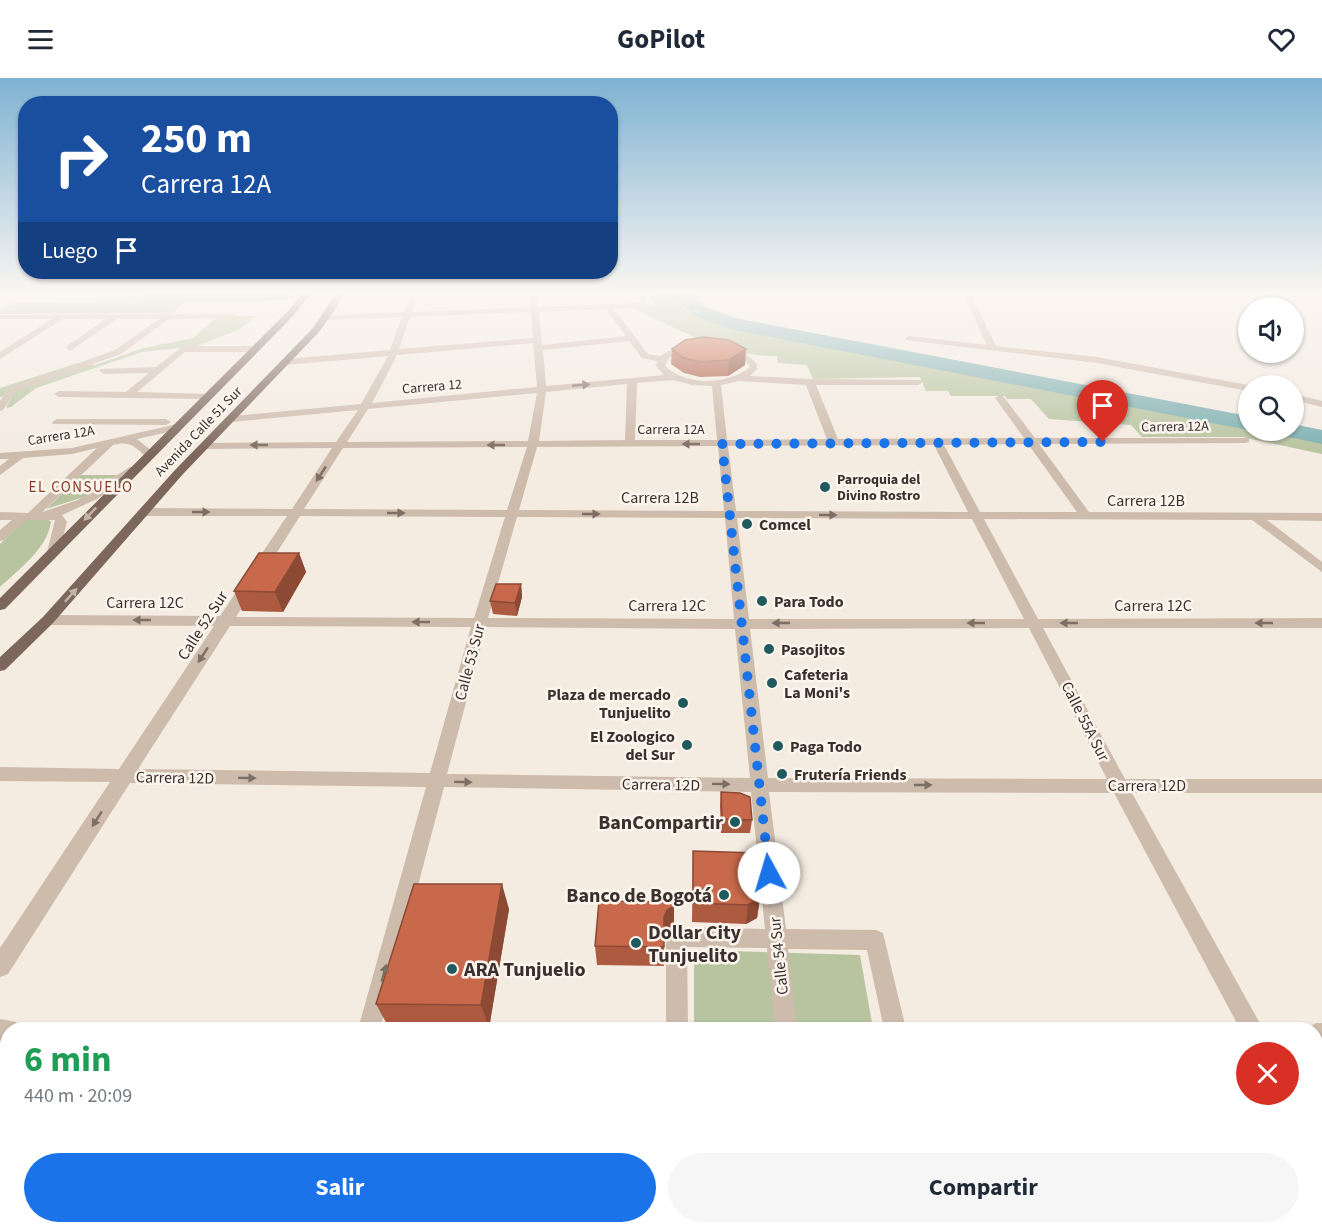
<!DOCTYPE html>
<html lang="es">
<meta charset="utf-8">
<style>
:root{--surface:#fff;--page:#f6f6f7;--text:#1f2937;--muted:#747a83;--accent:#1a73e8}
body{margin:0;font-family:"Source Sans 3",sans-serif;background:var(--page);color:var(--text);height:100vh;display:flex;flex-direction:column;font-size:22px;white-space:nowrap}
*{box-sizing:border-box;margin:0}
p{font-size:20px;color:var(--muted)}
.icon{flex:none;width:33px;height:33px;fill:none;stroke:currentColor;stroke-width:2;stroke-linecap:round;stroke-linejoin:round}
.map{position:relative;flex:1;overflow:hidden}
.panel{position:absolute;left:0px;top:944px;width:1323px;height:212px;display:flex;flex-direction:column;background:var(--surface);border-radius:24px 24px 0 0;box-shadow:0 2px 4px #0004}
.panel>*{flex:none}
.banner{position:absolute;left:18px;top:18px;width:600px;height:183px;border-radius:24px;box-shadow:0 2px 4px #0004;background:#1a4fa0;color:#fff;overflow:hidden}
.controls{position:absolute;left:1238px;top:219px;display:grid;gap:12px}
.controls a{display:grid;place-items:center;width:66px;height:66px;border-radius:50%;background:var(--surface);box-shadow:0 2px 4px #0004;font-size:30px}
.pin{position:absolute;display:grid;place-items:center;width:51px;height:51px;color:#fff;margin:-62px -26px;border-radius:50% 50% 50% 0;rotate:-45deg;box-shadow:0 0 6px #0007}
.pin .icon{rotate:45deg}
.me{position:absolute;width:66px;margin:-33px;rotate:354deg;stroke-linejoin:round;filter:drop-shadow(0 0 4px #0008)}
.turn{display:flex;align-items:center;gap:21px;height:126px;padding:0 24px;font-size:27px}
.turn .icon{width:78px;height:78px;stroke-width:2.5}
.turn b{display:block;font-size:42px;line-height:51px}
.then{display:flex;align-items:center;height:57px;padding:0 24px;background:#0003;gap:12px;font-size:22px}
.round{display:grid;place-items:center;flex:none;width:63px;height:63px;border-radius:32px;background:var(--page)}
.head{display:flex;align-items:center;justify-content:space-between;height:102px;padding:0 24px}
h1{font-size:36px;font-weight:700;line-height:45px;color:#1e9e55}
.button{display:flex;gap:12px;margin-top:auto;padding:12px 24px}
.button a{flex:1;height:69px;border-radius:36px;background:var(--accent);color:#fff;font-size:24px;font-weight:700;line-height:69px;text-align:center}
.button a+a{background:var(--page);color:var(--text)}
header{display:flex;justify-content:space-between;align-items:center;height:78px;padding:0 24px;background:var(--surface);font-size:27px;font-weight:700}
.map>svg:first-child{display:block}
.green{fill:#b8c4a0}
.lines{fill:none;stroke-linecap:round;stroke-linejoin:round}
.river{fill:#7fb0b2;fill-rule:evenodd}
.minor{fill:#cdbbac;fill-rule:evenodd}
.major{fill:#7d675c;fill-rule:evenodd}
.wall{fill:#ac5a40}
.shaded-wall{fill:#8c4a34}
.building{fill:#c8694b;stroke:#8c4a34;stroke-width:1.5}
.oneway{fill:#7d6f65}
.oneway2{fill:#c2b5ac}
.route{stroke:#1a73e8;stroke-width:10;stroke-dasharray:0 18}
.poi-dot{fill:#1f5a5e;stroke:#fbf5ee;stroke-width:2}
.labels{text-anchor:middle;stroke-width:5;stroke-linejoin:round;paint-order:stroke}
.far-street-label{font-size:14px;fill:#3b302b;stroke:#fbf5ee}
.far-poi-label{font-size:14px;font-weight:bold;fill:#3b302b;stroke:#fbf5ee;text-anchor:start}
.far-neighbourhood-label{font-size:15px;letter-spacing:1.5px;fill:#8c3b22;stroke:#fbf5ee}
.street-label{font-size:16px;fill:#3b302b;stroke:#fbf5ee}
.poi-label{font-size:16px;font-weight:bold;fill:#3b302b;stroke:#fbf5ee;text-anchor:start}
.near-poi-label{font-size:20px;font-weight:bold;fill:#3b302b;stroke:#fbf5ee;text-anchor:end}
</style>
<header><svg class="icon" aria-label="menu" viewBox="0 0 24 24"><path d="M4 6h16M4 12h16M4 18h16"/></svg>GoPilot<svg class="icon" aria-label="heart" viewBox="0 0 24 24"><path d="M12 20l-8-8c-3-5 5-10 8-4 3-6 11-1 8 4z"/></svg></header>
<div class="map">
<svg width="1322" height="1154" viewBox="0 0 1322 1154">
<rect width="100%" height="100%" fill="#f4ebe1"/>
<g class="green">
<path d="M149,215H289L286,222L185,224L173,235L0,236V232L14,225L131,224Z"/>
<path d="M650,215H679L677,221L687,233L721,247L1248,349V352L1266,353L1322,363V376L1242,359H1142L1131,347L1049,341L1031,321H1007L1005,318H951L948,313H926L920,299L813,301L807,287L778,285L777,278C726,279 678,251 632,230L655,228Z"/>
<path d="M232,238H256L240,251L197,268L142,274L36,310L11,329L6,330L12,318L0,319V310L78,285L95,287L144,270L193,260L216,240Z"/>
<path d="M81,397H117L84,419L46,431Z"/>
<path d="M26,441H48L51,444C47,471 19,491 0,509V466Z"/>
<path d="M694,872L860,877L873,951H694Z"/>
</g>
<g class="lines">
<g class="river">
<path d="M678,215H694V219L705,229L735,240L1248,338V352L730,251L693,237L676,220Z"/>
<path d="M1293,346L1322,352V366L1279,357L1276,352H1293Z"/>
</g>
<g class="minor">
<path d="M137,215H146L127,225L120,223Z"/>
<path d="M335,215H365L338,218Z"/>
<path d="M412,215H419L412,234L531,229L530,215H537L538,229L641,225L638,215H645L648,229L614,231L648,276L660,278C687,260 736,261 757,286V291L750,298L810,301L921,302L923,304L918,307H816L838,361L1024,360L995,320L1000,317L1003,318L1035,360H1249V364L1245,365L1039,366L1089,434L1322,435V443L1267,442L1322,484V494L1252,442L984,441L1038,541L1322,540V550H1043L1125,701H1322V715H1132L1263,951H1240L1114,715L769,714L786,851L876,852L883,855L906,951H884L867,872L788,871L797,951H775L767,870L687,869L688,951H666V859L669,852L676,849L765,851L751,714L444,709L380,951H358L426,709L130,705L8,896L0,899V870L110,704L0,703V689L119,691L214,548L48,547L41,542L48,537L220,538L287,438H143L137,434L143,430L292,431L332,370L205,371L200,368L205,365L336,364L358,332L231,344L226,341L231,338L361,326L388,278L285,287L281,284L285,281L390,272L402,239L326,242L322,240L326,238L404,234ZM606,231L626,258L542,267L539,234ZM531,234L533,260L399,271L410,239ZM629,263L642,280L657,283L656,288L664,297L546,308L543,272ZM533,265L537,309L372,325L397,277ZM710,271L740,278L749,287V290C726,307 686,308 665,288C669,270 695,272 710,271ZM673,302L692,307L712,308L717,362H635L637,305ZM739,303L806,307L827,361L727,362L721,307ZM627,306L625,362L539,363L546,314ZM537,315L528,363L347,364L368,331ZM1028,366L1077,434H980L944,367ZM934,367L968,434L736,433L728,368ZM718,368L724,433L519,432L537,369ZM527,369L507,432L304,431L343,370ZM300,438L505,439L474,540L236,539ZM517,439L725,440L734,541L488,540ZM737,440L972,441L1024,541H749ZM230,548L471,549L430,695L138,691ZM486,549L735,551L750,700L447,696ZM1029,550L1107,701L768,700L750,551Z"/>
<path d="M963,215H971L996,268L1097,279L1248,307V313L1097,285L906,262L905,260L909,258L987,267Z"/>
<path d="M1310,215H1322V220Z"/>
<path d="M232,236L236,238L235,240L169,241L121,276L15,314L3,332L0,333V323L9,310L115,272L159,241H117L70,273L66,270L67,268L106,241H63L0,281V274L52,241H0V237Z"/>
<path d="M183,268H254L258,271L254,274H185L137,314L210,316L212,318L207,321L59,319L54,316L59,313L126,314L149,295L104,296L99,293L101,291L156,289Z"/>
<path d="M1293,316L1322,323V329L1293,322Z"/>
<path d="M57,341H166L171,344L166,347L53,346L52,344Z"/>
<path d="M177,346L182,349L181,351L137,361L153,374V378H145C134,367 128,363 113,367L42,434L78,422L130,389H138L140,391L97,421L62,437L67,444L58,477H48L47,474L55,442H26L4,462L0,463V452L12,442H0V434L28,435L97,370L72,376L23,380L0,397V388L9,381H0V375L72,370Z"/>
<path d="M0,941L16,944L19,951H8V963H0Z"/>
<path d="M1316,945H1322V969L1316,968V951H1307Z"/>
<path d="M1316,1056L1322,1059V1094L1316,1091Z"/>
<path d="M301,1148H329L327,1154H299Z"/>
<path d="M793,1148H820L822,1154H794Z"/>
</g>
<g class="major">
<path d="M303,215H311L294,237L5,531L0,532V520L288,233Z"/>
<path d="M336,215H343L334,233L319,254L183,396L53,545L5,592L0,593V579L43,539L175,392L313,250Z"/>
</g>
</g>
<g class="wall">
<path d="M685,262L745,287L728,298L700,299L684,295L671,286L672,271Z"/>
<path d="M299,475L306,494L283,534L242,533L234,513Z"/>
<path d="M521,506L522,519L517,538L493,536L490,523Z"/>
<path d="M721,714L752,742L750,755H721L720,728Z"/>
<path d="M693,773L760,820L757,840L746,846L692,844Z"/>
<path d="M509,831L489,950H389L376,926Z"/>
<path d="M674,848L667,851L664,858V888L597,887L595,868Z"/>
<path d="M838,1148H894L895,1154H839Z"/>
</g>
<g class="shaded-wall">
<path d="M746,271L745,287L728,298L729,282Z"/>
<path d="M299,475L306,494L283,534L275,514Z"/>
<path d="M521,506L522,519L517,538L515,525Z"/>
<path d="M502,806L509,831L489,950L481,927Z"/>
<path d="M760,820L757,840L746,846L748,827Z"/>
<path d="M674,828V848L667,851L664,858V839L667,832Z"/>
</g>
<g class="building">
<path d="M704,259L729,262L746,271L729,282L701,284L684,280L672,271L685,262Z"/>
<path d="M259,475H299L275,514L234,513Z"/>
<path d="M496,506H521L515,525L490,523Z"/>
<path d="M721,714L740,715L750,719L752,742L722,741Z"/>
<path d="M693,773L757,775L760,820L748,827L693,825Z"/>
<path d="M414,806H502L481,927L376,926Z"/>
<path d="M599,823L674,824V828L667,832L664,839V869L595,868Z"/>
<path d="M844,1148H894L895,1154H845Z"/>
</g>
<defs><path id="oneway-solid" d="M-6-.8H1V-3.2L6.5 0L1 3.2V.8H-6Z" transform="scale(1.5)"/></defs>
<g class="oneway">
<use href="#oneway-solid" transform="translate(581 307) rotate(-5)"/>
<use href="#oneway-solid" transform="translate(691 366) rotate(180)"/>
<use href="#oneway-solid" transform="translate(259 367) rotate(180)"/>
<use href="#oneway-solid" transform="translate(496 367) rotate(180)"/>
<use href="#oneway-solid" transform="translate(321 396) rotate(123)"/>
<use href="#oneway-solid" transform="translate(201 434)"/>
<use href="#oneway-solid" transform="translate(396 435)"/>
<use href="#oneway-solid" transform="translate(591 436)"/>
<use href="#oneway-solid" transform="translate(828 437)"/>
<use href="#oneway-solid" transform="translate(142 542) rotate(-180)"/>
<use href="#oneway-solid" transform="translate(421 544) rotate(-180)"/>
<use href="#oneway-solid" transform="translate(781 545) rotate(180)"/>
<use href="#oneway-solid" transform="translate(976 545) rotate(180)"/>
<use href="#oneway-solid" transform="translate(1069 545) rotate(180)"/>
<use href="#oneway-solid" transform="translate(1264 545) rotate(180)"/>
<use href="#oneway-solid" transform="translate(203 577) rotate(123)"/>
<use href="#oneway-solid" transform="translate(247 700) rotate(1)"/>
<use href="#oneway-solid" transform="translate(463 704) rotate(1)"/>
<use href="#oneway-solid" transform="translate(721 706) rotate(1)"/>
<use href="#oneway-solid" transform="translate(923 707)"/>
<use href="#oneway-solid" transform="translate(97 741) rotate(123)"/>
<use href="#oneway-solid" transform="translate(384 895) rotate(-75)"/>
</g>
<g class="oneway2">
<use href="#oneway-solid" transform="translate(90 436) rotate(134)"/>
<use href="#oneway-solid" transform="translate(71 517) rotate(-48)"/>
</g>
<linearGradient id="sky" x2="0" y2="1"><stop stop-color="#7eb2d2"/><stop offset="0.57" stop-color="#faf6f2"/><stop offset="1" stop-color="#faf6f2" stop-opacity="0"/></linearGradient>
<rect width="1322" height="376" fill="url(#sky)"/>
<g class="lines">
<path class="route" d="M769,795L722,366L1103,364"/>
</g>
<g class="poi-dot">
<circle cx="825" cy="409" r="6"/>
<circle cx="747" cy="446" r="6"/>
<circle cx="762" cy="523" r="6"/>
<circle cx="769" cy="571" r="6"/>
<circle cx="772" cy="605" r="6"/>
<circle cx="683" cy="625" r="6"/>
<circle cx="687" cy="667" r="6"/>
<circle cx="778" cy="668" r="6"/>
<circle cx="782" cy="696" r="6"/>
<circle cx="735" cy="744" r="6"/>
<circle cx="724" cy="817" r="6"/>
<circle cx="636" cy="865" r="6"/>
<circle cx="452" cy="891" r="6"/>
</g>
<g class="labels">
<g class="far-street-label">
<text transform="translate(432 308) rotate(-5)" y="5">Carrera 12</text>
<text transform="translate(1175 348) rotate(-1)" y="5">Carrera 12A</text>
<text x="671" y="356">Carrera 12A</text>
<text transform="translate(198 353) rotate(-46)" y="5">Avenida Calle 51 Sur</text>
<text transform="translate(61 357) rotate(-9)" y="5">Carrera 12A</text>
</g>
<g class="far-poi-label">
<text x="837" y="406">Parroquia del<tspan x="837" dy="16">Divino Rostro</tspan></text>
</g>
<g class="far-neighbourhood-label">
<text x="81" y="414">EL CONSUELO</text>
</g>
<g class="street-label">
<text x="660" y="425">Carrera 12B</text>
<text x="1146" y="428">Carrera 12B</text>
<text x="145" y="530">Carrera 12C</text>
<text x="667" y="533">Carrera 12C</text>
<text x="1153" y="533">Carrera 12C</text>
<text transform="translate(202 547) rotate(-57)" y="6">Calle 52 Sur</text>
<text transform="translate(469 584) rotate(-75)" y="6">Calle 53 Sur</text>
<text transform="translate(1086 643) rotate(63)" y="6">Calle 55A Sur</text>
<text transform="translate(175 699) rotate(1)" y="6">Carrera 12D</text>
<text transform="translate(661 706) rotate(1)" y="6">Carrera 12D</text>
<text x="1147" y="713">Carrera 12D</text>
<text transform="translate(778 878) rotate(-96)" y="6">Calle 54 Sur</text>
</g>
<g class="poi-label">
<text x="759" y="452">Comcel</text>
<text x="774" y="529">Para Todo</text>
<text x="781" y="577">Pasojitos</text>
<text x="784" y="602">Cafeteria<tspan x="784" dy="18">La Moni's</tspan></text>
<text x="671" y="622" text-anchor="end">Plaza de mercado<tspan x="671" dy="18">Tunjuelito</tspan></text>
<text x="675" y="664" text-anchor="end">El Zoologico<tspan x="675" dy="18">del Sur</tspan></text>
<text x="790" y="674">Paga Todo</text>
<text x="794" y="702">Frutería Friends</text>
</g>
<g class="near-poi-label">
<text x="723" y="751">BanCompartir</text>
<text x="712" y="824">Banco de Bogotá</text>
<text x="648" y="861" text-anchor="start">Dollar City<tspan x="648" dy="23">Tunjuelito</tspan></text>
<text x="464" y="898" text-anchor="start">ARA Tunjuelio</text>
</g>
</g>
</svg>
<div class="controls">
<a><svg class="icon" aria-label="sound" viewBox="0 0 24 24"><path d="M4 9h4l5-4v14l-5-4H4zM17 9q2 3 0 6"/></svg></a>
<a><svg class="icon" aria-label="search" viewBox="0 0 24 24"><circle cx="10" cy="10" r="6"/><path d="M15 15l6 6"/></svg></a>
</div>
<div class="pin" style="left:1103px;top:364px;background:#d93025"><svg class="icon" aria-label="arrive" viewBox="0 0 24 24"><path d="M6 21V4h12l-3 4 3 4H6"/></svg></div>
<svg class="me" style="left:769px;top:795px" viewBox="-20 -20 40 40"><circle r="19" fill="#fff"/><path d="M0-13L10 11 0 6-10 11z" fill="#1a73e8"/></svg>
<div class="banner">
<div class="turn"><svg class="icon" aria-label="right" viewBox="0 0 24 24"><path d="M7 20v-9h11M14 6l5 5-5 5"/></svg><div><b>250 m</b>Carrera 12A</div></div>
<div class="then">Luego<svg class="icon" aria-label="arrive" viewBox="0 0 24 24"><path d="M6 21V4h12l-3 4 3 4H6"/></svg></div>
</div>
<section class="panel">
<div class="head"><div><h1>6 min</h1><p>440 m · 20:09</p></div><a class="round" style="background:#d93025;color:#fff"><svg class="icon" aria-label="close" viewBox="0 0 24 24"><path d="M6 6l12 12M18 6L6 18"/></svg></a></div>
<div class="button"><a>Salir</a><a>Compartir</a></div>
</section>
</div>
